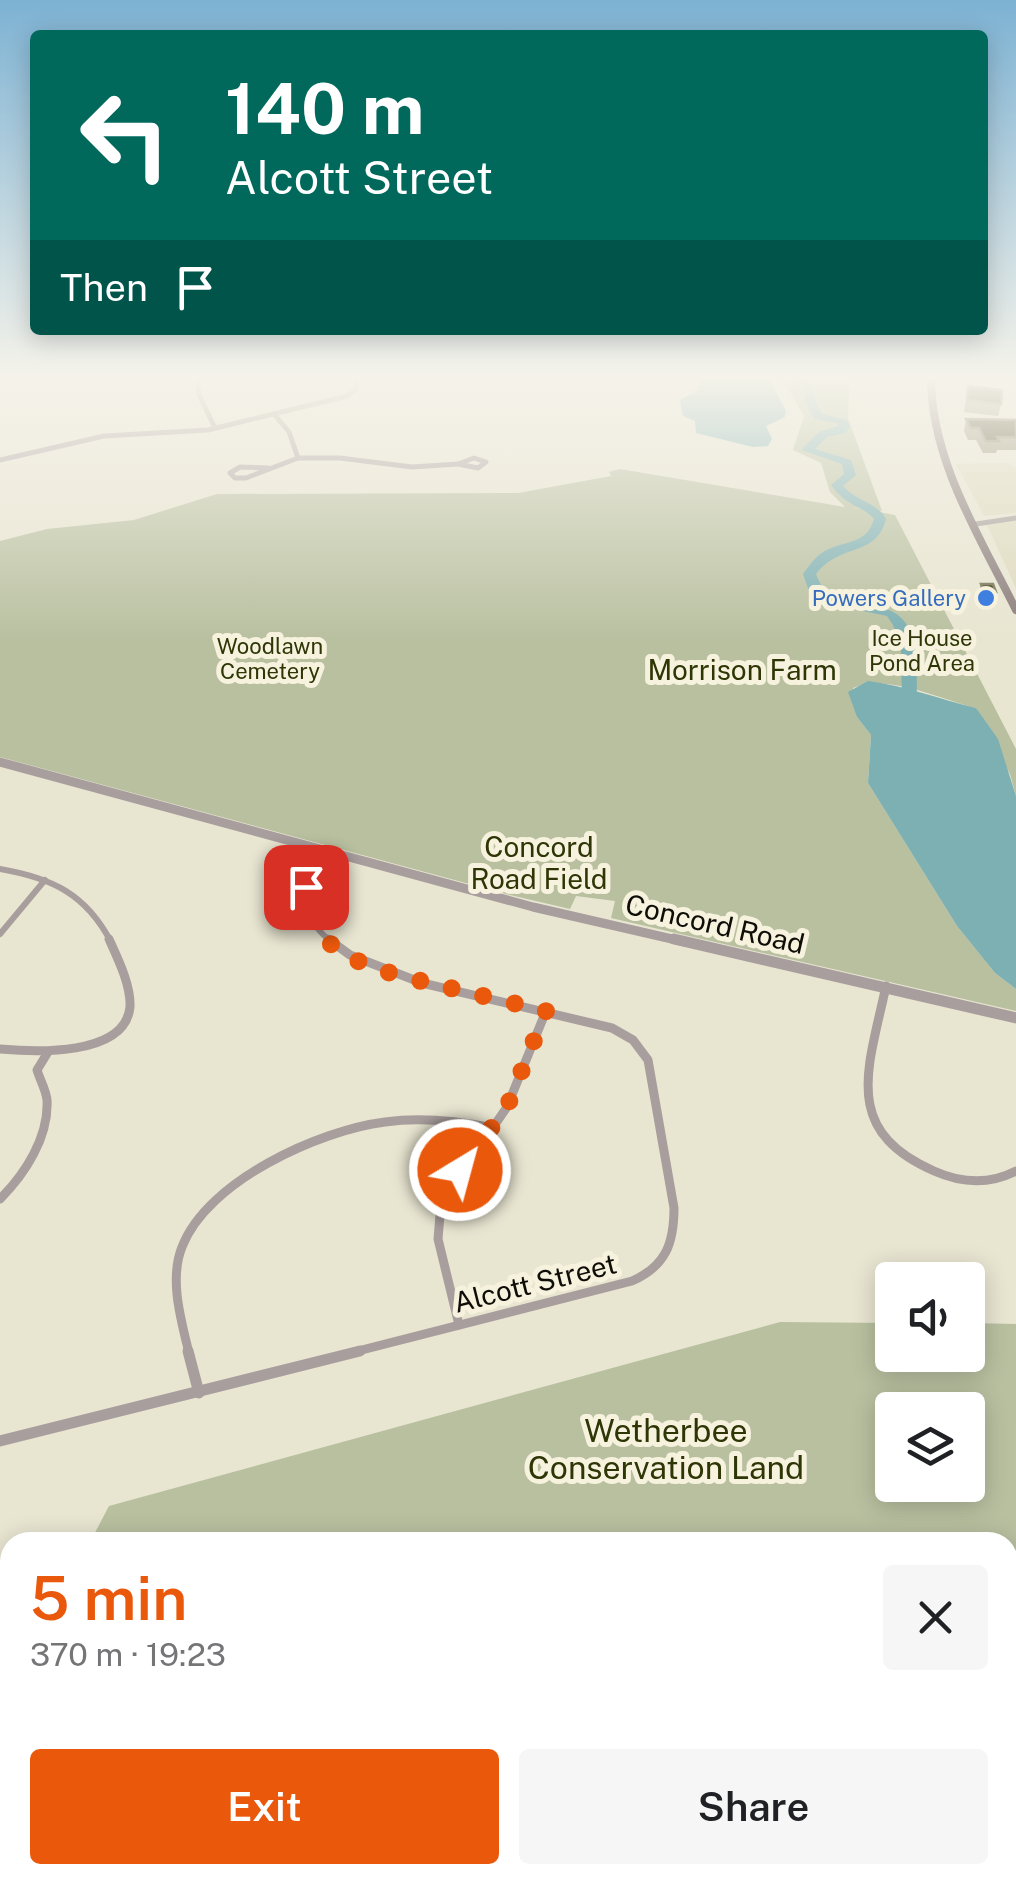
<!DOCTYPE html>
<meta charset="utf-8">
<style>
:root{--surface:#fff;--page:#f6f6f6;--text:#202124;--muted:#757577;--accent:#ea580c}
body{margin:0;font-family:"Public Sans",sans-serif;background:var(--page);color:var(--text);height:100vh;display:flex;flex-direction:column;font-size:38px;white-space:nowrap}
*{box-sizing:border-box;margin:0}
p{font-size:32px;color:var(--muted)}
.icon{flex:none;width:55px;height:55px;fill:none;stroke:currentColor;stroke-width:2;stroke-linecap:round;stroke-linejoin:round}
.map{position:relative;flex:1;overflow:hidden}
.details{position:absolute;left:0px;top:1532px;width:1018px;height:352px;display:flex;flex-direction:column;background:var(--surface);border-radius:30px 30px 0 0;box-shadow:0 5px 25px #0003}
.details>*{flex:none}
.hud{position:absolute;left:30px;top:30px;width:958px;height:305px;border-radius:10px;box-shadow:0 5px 25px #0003;background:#00695c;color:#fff;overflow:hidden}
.buttons{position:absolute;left:875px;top:1262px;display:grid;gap:20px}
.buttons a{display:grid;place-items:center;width:110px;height:110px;border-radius:10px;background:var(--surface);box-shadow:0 5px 25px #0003;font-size:50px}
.pin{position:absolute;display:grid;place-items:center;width:85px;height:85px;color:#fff;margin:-42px;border-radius:20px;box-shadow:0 5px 15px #0006}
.me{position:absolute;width:110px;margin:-55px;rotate:37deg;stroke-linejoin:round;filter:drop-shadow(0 0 8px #0008)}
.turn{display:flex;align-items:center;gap:35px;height:210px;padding:0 30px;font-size:45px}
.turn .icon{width:130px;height:130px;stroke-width:2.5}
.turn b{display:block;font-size:70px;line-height:85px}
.then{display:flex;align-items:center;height:95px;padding:0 30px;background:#0003;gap:20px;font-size:38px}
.round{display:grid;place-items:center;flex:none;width:105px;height:105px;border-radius:10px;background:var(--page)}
.headline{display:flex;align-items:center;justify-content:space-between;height:170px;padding:0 30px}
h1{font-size:60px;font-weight:600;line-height:75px;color:var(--accent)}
.cta{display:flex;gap:20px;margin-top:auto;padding:20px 30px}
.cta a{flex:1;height:115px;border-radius:10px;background:var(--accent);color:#fff;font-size:40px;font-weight:600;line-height:115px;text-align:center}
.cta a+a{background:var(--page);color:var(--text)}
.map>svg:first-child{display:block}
.built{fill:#dedabe}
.green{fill:#b9c0a0;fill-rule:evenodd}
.water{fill:#7db0b3}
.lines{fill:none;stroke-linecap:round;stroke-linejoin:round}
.river{fill:#7db0b3;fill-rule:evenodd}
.minor-far3{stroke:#a89e9d;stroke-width:5}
.minor-far2{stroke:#a89e9d;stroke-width:6}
.minor-far1{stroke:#a89e9d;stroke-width:9}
.minor{stroke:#a89e9d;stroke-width:11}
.tertiary-far1{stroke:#a89e9d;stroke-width:9}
.tertiary{stroke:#a89e9d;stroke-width:11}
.secondary{stroke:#8a7c7b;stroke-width:8}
.wall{fill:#948f72}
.building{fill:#3f3914;stroke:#726d4d;stroke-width:2.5}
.route{stroke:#ea580c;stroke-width:18;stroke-dasharray:0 32.4}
.shop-dot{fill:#3f7fe0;stroke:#f6f2de;stroke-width:4}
.labels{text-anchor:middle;stroke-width:10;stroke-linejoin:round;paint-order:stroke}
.far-shop-label{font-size:22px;fill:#366cbe;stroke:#f6f2de;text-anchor:end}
.far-park-label{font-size:22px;fill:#2e3606;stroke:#f6f2de}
.park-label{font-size:28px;fill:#2e3606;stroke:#f6f2de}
.street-label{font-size:28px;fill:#0f0d07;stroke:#f6f2de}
.near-park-label{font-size:32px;fill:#2e3606;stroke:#f6f2de}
</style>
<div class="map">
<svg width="1016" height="1883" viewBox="0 0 1016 1883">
<rect width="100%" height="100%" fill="#e8e5d1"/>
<g class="built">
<path d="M1009,463L1016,468V513L984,516L956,464Z"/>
<path d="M1016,520V588L987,525Z"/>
</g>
<g class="green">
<path d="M781,377H850L848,418L882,511L851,507L895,515L1016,749V796L1010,774L976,708C940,699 887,673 853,688L857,717L871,735L868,783L957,926L995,973L1016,989V1011L611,918L615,901L576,896L570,909L510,895L0,757V541L47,529L134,520L217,494L518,493L611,476L609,472L620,469L845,507L830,492L821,463L793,450L804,416Z"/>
<path d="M780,1322L892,1323V1355H968V1323L1016,1324V1883H0V1710L10,1692V1875H1008V1542H90L109,1506ZM892,1410H968V1485H892Z"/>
</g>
<g class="water">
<path d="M699,377H768L786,411L785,417L766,426L772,439L768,446L753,447L696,433L695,421L683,416L680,400L698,390Z"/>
<path d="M868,681C906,686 939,699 976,708L998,739L1016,796V989L995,973L957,926L868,783L871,735L857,717L848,692Z"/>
</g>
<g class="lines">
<path class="river" d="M790,377H801L814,387L815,401L822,414L847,420L850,426L846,433L827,437L815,449L851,460L856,475L843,486C856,501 878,503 886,519C876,558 841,542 816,574C835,631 915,572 916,664C917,679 918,697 914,711H904L902,708L901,646L893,625L887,616L825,603L808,588L803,574C810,565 816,555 827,550C847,540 867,544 874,519C864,506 846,507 831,485L844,474L842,464L801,450L819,432L838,426L837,423L814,419L805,401V390Z"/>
<g class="minor-far3">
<path d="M197,377L199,395L215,428"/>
<path d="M274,414L289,432L298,458"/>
<path d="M474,458L486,462L478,468L458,464Z"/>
<path d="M0,460L104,436L208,430L347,396L356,389L355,377"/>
<path d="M268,468L240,467L230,473L235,478H246L298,458H340L412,467L458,464"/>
<path d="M976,524L1016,518"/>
</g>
<g class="minor-far2">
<path d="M321,850C304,882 298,918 332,942"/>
<path d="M0,869C52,878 86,894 111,942"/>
<path d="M307,892L337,854"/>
<path d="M0,934L45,880"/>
</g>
<g class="minor-far1">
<path d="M328,939L350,955L422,983L612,1028L633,1040L648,1060L674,1208C674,1243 666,1266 632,1281L350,1353"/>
<path d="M886,986C869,1067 840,1130 934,1171C961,1183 989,1185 1016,1171"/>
<path d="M0,1049C34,1052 125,1057 130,1007C131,985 118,959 109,939"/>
<path d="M0,1199C25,1174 49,1137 47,1100C46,1090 40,1080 37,1070L48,1052"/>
<path d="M459,1325L438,1239L441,1203L507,1107L546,1011"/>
<path d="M189,1353C181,1320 169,1279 182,1247C207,1181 320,1130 385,1122C422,1117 458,1121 493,1128"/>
</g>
<g class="minor">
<path d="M188,1351L199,1393"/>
<path d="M0,1441L360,1351"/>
</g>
<path class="tertiary-far1" d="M0,762L533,907L685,942"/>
<path class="tertiary" d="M674,939L1016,1018"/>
<path class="secondary" d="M931,377C931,461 980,537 1016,610"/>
</g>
<g class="wall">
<path d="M968,386L1001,404L998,416L964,412Z"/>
<path d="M966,419L1016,420V450H997L996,453H983L976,440H968L964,431Z"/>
<path d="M981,584L996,592L994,598H982L979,591Z"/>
</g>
<g class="building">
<path d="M968,386L1002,390L1001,404L967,400Z"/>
<path d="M966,419L1016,420V437H997L999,441H986L979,428H971Z"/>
<path d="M981,584H993L996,592H984Z"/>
</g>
<linearGradient id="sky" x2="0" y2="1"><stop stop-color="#7db2d3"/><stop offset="0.59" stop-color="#f5f3ea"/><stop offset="1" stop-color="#f5f3ea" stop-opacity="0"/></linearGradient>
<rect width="1016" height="640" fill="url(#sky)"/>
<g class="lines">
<path class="route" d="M306,887C303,960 391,973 446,987C479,995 513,1003 546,1011L507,1107L460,1170"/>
</g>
<circle class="shop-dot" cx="986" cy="598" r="10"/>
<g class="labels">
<g class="far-shop-label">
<text x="966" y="606">Powers Gallery</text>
</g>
<g class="far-park-label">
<text x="922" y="646">Ice House<tspan x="922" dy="25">Pond Area</tspan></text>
<text x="270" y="654">Woodlawn<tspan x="270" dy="25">Cemetery</tspan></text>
</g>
<g class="park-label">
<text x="742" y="680">Morrison Farm</text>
<text x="539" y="857">Concord<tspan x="539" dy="32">Road Field</tspan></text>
</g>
<g class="street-label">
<text transform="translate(715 924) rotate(13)" y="10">Concord Road</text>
<text transform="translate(535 1283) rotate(-14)" y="10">Alcott Street</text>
</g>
<g class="near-park-label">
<text x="666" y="1442">Wetherbee<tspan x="666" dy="37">Conservation Land</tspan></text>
</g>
</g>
</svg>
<div class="buttons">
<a><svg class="icon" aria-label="sound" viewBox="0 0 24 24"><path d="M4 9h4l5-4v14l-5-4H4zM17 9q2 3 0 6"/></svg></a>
<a><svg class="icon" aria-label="layers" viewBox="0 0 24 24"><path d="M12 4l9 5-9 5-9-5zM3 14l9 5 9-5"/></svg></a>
</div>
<div class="pin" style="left:306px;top:887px;background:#d93025"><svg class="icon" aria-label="arrive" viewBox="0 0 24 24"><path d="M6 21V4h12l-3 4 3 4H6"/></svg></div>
<svg class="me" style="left:460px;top:1170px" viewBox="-20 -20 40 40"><circle r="17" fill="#ea580c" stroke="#fff" stroke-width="3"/><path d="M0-11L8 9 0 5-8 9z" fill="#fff"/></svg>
<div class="hud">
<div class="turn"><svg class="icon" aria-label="left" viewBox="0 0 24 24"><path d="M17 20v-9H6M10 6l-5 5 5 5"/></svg><div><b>140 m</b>Alcott Street</div></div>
<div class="then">Then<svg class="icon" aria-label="arrive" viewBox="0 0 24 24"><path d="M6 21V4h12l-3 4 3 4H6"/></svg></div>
</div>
<section class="details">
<div class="headline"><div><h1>5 min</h1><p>370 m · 19:23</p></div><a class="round"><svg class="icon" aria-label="close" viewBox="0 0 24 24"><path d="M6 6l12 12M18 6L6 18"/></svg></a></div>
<div class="cta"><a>Exit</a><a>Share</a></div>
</section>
</div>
